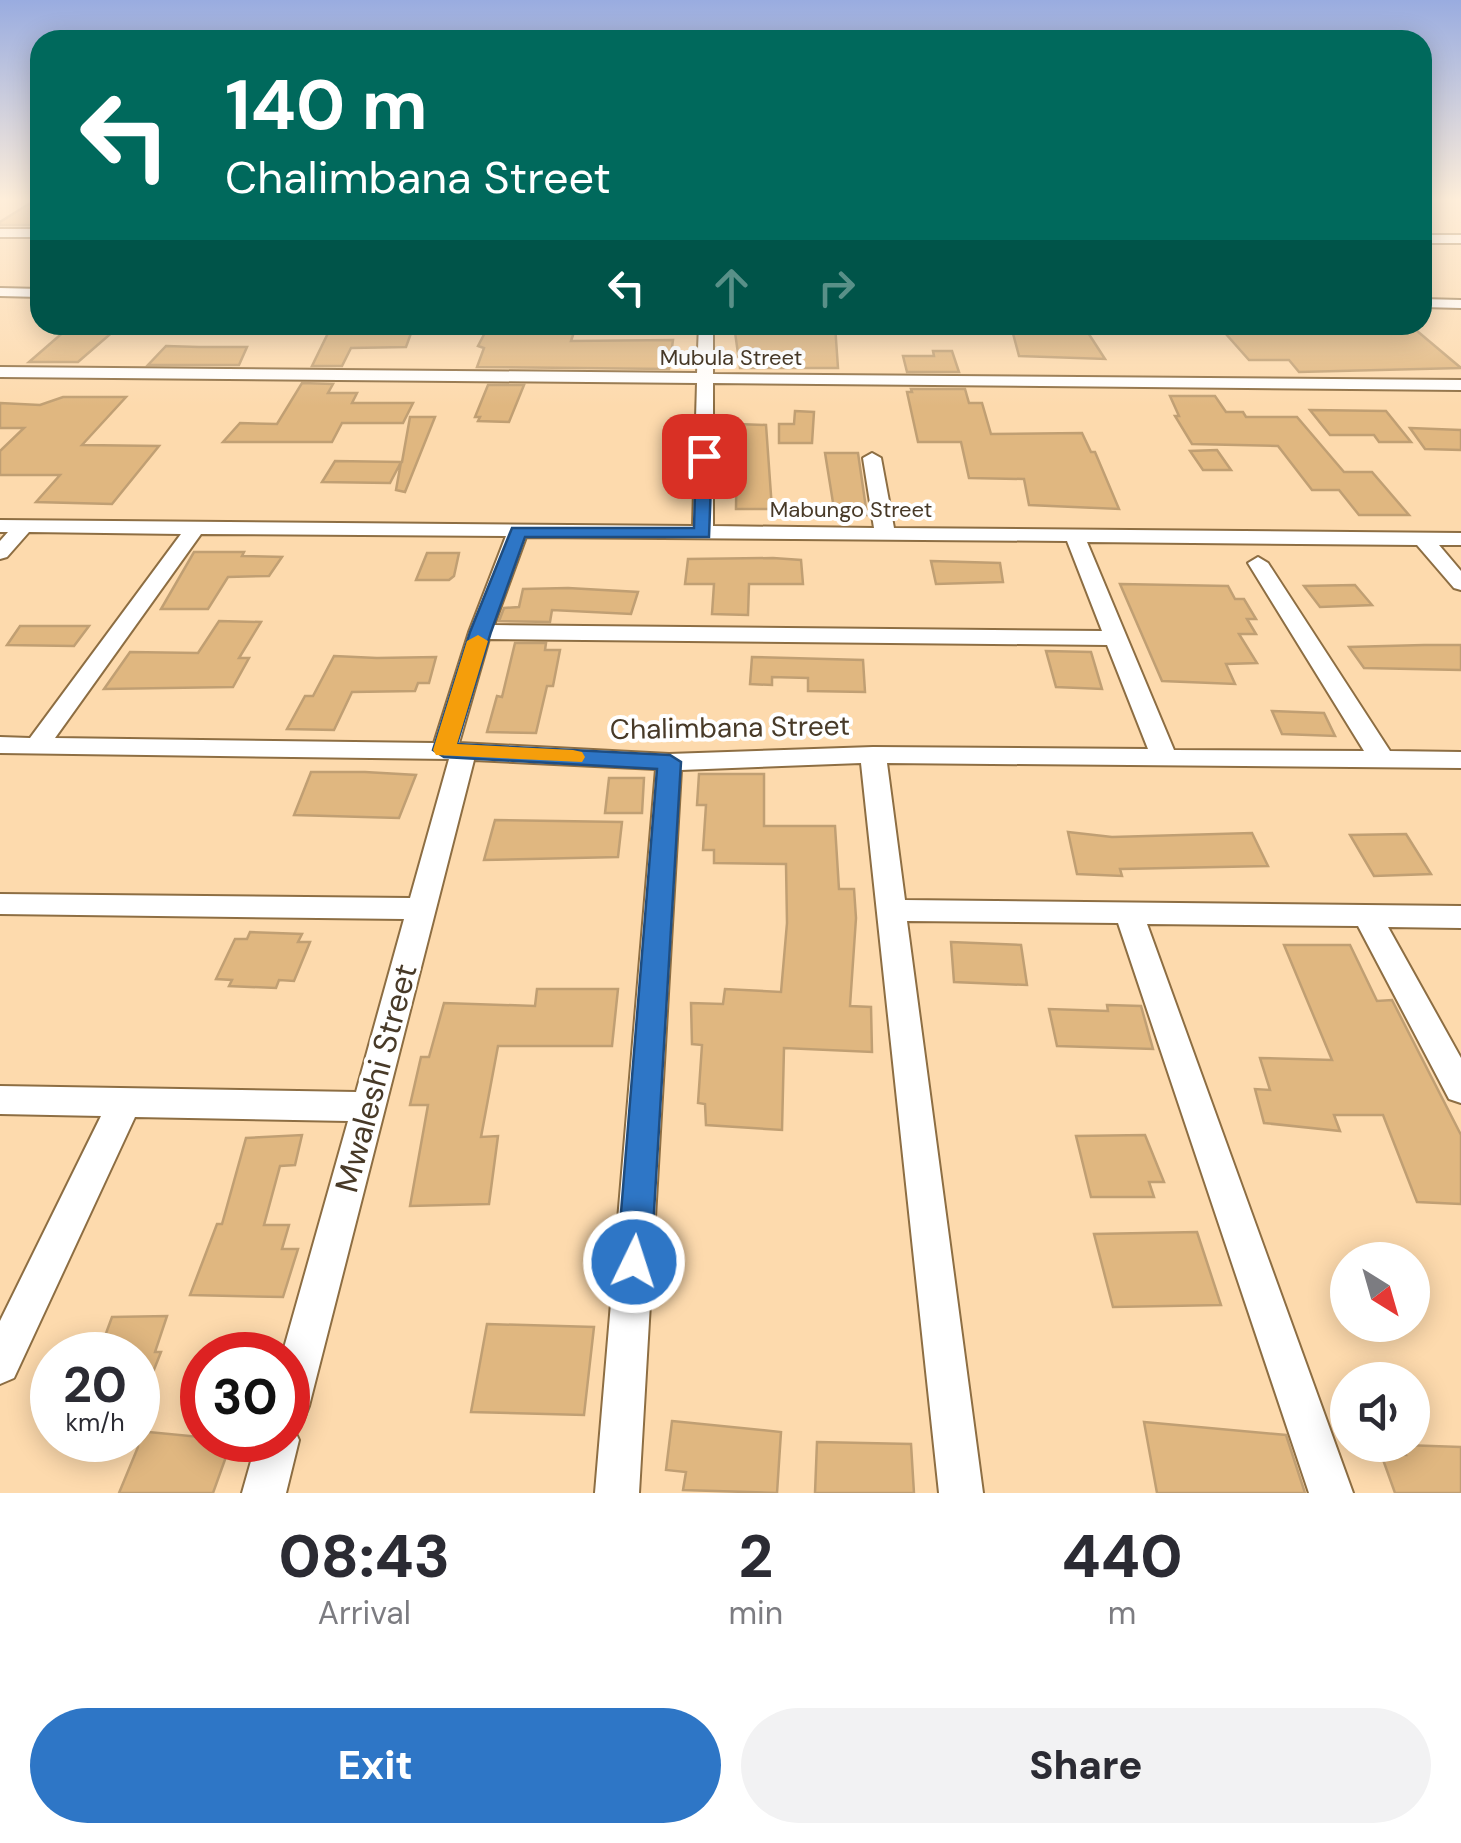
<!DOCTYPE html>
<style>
:root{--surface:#fff;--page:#f2f2f3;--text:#2b2b33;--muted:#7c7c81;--accent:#2e76c6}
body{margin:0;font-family:"DM Sans",sans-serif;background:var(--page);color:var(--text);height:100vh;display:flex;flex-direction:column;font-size:38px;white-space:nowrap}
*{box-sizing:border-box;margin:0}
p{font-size:32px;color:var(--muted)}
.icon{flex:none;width:55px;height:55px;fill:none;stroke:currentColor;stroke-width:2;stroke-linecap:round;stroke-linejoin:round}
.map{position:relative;height:1493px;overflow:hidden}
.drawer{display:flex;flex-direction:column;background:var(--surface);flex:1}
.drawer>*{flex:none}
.top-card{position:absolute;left:30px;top:30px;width:1402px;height:305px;border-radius:30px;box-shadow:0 5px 25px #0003;background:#00695c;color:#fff;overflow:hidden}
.needle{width:65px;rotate:143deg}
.buttons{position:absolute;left:1330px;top:1242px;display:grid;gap:20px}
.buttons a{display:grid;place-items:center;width:100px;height:100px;border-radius:50%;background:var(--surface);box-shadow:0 5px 25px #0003;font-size:50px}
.speed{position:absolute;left:30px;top:1332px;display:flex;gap:20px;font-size:50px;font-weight:700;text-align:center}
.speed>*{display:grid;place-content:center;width:130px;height:130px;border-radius:50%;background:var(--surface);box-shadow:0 5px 25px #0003;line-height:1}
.speed small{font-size:25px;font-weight:400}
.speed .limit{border:15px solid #d22;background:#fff;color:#111}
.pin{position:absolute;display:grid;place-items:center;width:85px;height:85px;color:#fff;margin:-42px;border-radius:20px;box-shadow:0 5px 15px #0006}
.me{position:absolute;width:110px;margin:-55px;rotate:4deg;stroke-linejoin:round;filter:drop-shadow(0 0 8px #0008)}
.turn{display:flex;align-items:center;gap:35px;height:210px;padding:0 30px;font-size:45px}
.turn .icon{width:130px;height:130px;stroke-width:2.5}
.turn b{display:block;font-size:70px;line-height:85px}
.lanes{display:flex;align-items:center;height:95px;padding:0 30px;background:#0003;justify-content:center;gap:50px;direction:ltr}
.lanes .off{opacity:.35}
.eta{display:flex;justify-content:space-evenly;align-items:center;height:170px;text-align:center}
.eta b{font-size:60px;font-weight:800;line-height:70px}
.action{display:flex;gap:20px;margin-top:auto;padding:20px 30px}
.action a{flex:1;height:115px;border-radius:60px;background:var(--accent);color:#fff;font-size:40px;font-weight:800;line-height:115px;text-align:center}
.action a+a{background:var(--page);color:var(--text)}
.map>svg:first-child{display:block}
.building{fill:#e0b780;stroke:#c09f73;stroke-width:2.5}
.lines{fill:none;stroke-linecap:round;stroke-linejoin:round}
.minor-casing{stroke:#8d6e43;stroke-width:4}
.minor{fill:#fff;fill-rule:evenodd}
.route{fill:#2e76c6;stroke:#1e4d81;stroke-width:2.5}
.slow{fill:#f59e0b}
.labels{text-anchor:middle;stroke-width:8;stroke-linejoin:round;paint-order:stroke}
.far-street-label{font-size:22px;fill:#483a28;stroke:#fff}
.street-label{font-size:28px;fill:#483a28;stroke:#fff}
.near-street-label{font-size:32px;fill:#483a28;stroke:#fff}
</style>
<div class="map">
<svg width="1461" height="1493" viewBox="0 0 1461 1493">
<rect width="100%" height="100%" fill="#fddaad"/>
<g class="building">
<path d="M40,197V225H0V222Z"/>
<path d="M332,325H414L406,347L351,348L342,366H312Z"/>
<path d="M489,325L576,326L571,341L673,340L669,369L477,367L484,348L478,346Z"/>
<path d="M734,325H835L838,368H740Z"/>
<path d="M1083,325L1105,359L1019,356L1011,326Z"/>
<path d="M1218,325H1410L1461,368L1299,372L1289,360H1249Z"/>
<path d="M67,329L115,330L78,362H29Z"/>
<path d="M166,346L199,347H247L239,365H148Z"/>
<path d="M933,351H952L959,372H907L903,356H934Z"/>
<path d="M302,383L333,384L328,393H357L352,403H413L403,423H342L332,442H223L240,423L277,424Z"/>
<path d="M488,385H524L509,422L478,421L480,417H475Z"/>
<path d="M911,389H965L969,403H982L991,434L1082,433L1091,452H1095L1119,509L1029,505L1024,479L969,478L961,442H918L907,392H912Z"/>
<path d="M1170,396H1215L1226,412H1243L1246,417H1297L1344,472H1372L1409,515H1359L1339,490H1312L1278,446L1192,444L1175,416H1179Z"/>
<path d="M63,397H126L82,445L159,446L112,504L36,502L60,475H0V451L24,428H0V403L40,405Z"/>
<path d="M1310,410L1386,411L1411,442H1379L1374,435H1330Z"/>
<path d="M795,411L814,412L812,443H779V424H794Z"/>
<path d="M410,417H435L405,492L396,490L401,462L390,483L322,482L335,461L402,462Z"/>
<path d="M737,424L766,425L772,509H736Z"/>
<path d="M1410,428L1461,430V450L1425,449Z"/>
<path d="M1217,450L1231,470H1203L1190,451Z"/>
<path d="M825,453H858L867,515H835Z"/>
<path d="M194,552H244L242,556L282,557L269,576L228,577L208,609H161Z"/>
<path d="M427,553H459L454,576L449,580H416Z"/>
<path d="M773,558L801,560L803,584H749L748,615L712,614L714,584H685L688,559Z"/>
<path d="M931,561L1000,563L1003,582L936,584Z"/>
<path d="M1120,584L1228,586L1235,599H1244L1256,619H1247L1256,634H1239L1257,663L1226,664L1235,684L1162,681Z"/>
<path d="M1355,585L1372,605L1320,607L1304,586Z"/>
<path d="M568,588L638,592L631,614L552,610L550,622L499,621L504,608L519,607L523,589Z"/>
<path d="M219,621L261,622L239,658H249L233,687L104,689L130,652L198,653Z"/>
<path d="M20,626H89L74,646L7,645Z"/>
<path d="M515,643H546L545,650H560L553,686H547L536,733L487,732L497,696L502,697Z"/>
<path d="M1424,645H1461V670L1364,668L1349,647Z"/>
<path d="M1046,651L1091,652L1102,689L1056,687Z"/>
<path d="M334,656L377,658L436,657L429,683H418L415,691L352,692L334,730L287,729L305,696H313Z"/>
<path d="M752,657L863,660L865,692L808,691V678L772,677V685L750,684Z"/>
<path d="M1272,711L1324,713L1335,736L1282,734Z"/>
<path d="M311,772H365L416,775L399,818L294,815Z"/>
<path d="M699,774H764V826H835L839,889H854L856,918L850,1006L871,1007L872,1052L784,1048L782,1130L706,1125L705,1104L698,1103L702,1045L692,1044L691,1003L723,1004L725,989L781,992L787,923L786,864L714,863V850H703L706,805H697Z"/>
<path d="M609,778H644L642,813H605Z"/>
<path d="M495,820L622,822L618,857L484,860Z"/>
<path d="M1068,832L1112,837L1252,833L1268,866L1120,869L1122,876L1077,874Z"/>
<path d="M1406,834L1431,874L1374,876L1350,835Z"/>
<path d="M250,932L302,934L298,942H310L294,981L279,980L276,988L229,986L232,980L216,979L235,939H247Z"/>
<path d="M951,942L1021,945L1027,985L954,982Z"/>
<path d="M1284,945H1350L1377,1001L1392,1000L1461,1135V1204L1417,1202L1383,1115H1334L1340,1131L1264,1123L1255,1089L1270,1090L1260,1058L1332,1060Z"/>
<path d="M537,989H618L612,1046H498L481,1137L498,1136L489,1204L410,1206L428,1105H410L421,1057H429L444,1003L535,1006Z"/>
<path d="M1107,1005L1141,1006L1153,1049L1057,1046L1049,1009L1108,1011Z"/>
<path d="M302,1135L295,1165L280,1166L264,1225H289L282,1249H298L283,1297L190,1295L217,1224H222L246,1138Z"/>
<path d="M1145,1135L1164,1182H1149L1154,1197H1091L1076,1136Z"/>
<path d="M1197,1232L1221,1305L1113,1307L1094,1234Z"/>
<path d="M167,1316L155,1352H161L138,1410V1355H98L112,1317Z"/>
<path d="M487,1324L594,1327L584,1415L471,1412Z"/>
<path d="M672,1421L781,1432L777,1493L683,1490L686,1472L666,1470Z"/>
<path d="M1144,1422L1286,1435L1305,1493H1157Z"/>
<path d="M138,1431L232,1440L213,1493H119L138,1447Z"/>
<path d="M817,1442L911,1444L914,1493H815Z"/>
<path d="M1403,1445L1461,1447V1493H1395L1381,1454L1406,1455Z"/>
</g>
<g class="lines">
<defs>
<g id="minor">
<rect x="0" y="229" width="40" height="8"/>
<rect x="1422" y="235" width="39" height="8"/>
<path d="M0,288L40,289V297L0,296Z"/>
<path d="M1422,299L1461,300V308L1422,307Z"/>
<path d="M699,325H713V374L1461,380V390L713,383V526L874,528L863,458L872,453L881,458L894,528L1461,533V545H1439L1461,571V590L1454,588L1417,545L1087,542L1174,750L1364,751L1248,563L1258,557L1268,563L1390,751L1461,752V768L887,763L905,900L1461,906V928L1388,927L1461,1058V1103L1449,1099L1358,926L1147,924L1353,1493H1309L1118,923L907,921L983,1493H939L861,763L681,770L639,1493H595L656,769L474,760L309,1406L303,1421L292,1425L299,1440L286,1493H242L257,1440H288V1355H282L348,1121L135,1117L14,1378L0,1384V1321L101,1116L0,1114V1086L356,1092L404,919L0,914V894L410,898L449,759L0,753V737L30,738L181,534L29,532L7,557L0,559V541L8,532H0V520L693,526L697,383L0,377V367L697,373ZM201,534L506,536L469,632L434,743L55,738ZM526,537L1067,541L1102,631L494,625ZM489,639L1107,645L1148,749L873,747L669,754L459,743Z"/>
</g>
</defs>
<use href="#minor" class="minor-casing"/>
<use href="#minor" class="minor"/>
</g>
<linearGradient id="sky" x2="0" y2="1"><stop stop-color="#99ace0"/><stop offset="0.49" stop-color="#feeeda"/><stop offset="1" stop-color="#feeeda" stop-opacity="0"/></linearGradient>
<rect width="1461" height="406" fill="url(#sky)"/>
<path class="route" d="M704,452L712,456L709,537H525L491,632L457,744L670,755L681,762L651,1262L646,1273L634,1278L622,1273L617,1262L657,769L444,757L433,750L470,632L512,528H694L696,456Z"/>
<path class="slow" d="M478,635L488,641L457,744L573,750L582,752L585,757L582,762L436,755L433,750L467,641Z"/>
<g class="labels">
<g class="far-street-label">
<text x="731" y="365">Mubula Street</text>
<text x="851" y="517">Mabungo Street</text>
</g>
<g class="street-label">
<text transform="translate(730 727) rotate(-1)" y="10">Chalimbana Street</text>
</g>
<g class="near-street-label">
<text transform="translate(376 1078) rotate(-75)" y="11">Mwaleshi Street</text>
</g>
</g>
</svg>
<div class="buttons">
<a><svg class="needle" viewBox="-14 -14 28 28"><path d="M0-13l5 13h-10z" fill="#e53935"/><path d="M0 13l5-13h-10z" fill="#7c7c81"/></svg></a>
<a><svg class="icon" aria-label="sound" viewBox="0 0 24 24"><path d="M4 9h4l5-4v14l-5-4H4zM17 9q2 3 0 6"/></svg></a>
</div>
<div class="speed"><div>20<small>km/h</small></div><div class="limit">30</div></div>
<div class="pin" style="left:704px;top:456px;background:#d93025"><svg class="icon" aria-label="arrive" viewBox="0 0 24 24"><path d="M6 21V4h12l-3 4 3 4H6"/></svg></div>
<svg class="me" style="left:634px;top:1262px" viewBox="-20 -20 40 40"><circle r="17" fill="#2e76c6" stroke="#fff" stroke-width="3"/><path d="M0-11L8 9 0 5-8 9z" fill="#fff"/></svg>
<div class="top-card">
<div class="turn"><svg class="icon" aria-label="left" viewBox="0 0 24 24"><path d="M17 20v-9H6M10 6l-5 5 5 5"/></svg><div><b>140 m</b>Chalimbana Street</div></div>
<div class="lanes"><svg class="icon" aria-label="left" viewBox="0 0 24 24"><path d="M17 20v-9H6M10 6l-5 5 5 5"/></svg><svg class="icon off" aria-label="ahead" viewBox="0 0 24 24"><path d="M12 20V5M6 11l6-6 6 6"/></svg><svg class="icon off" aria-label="right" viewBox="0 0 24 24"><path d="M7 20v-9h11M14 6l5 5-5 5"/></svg></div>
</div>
</div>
<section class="drawer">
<div class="eta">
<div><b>08:43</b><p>Arrival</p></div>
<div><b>2</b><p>min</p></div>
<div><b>440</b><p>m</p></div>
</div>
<div class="action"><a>Exit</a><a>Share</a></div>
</section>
